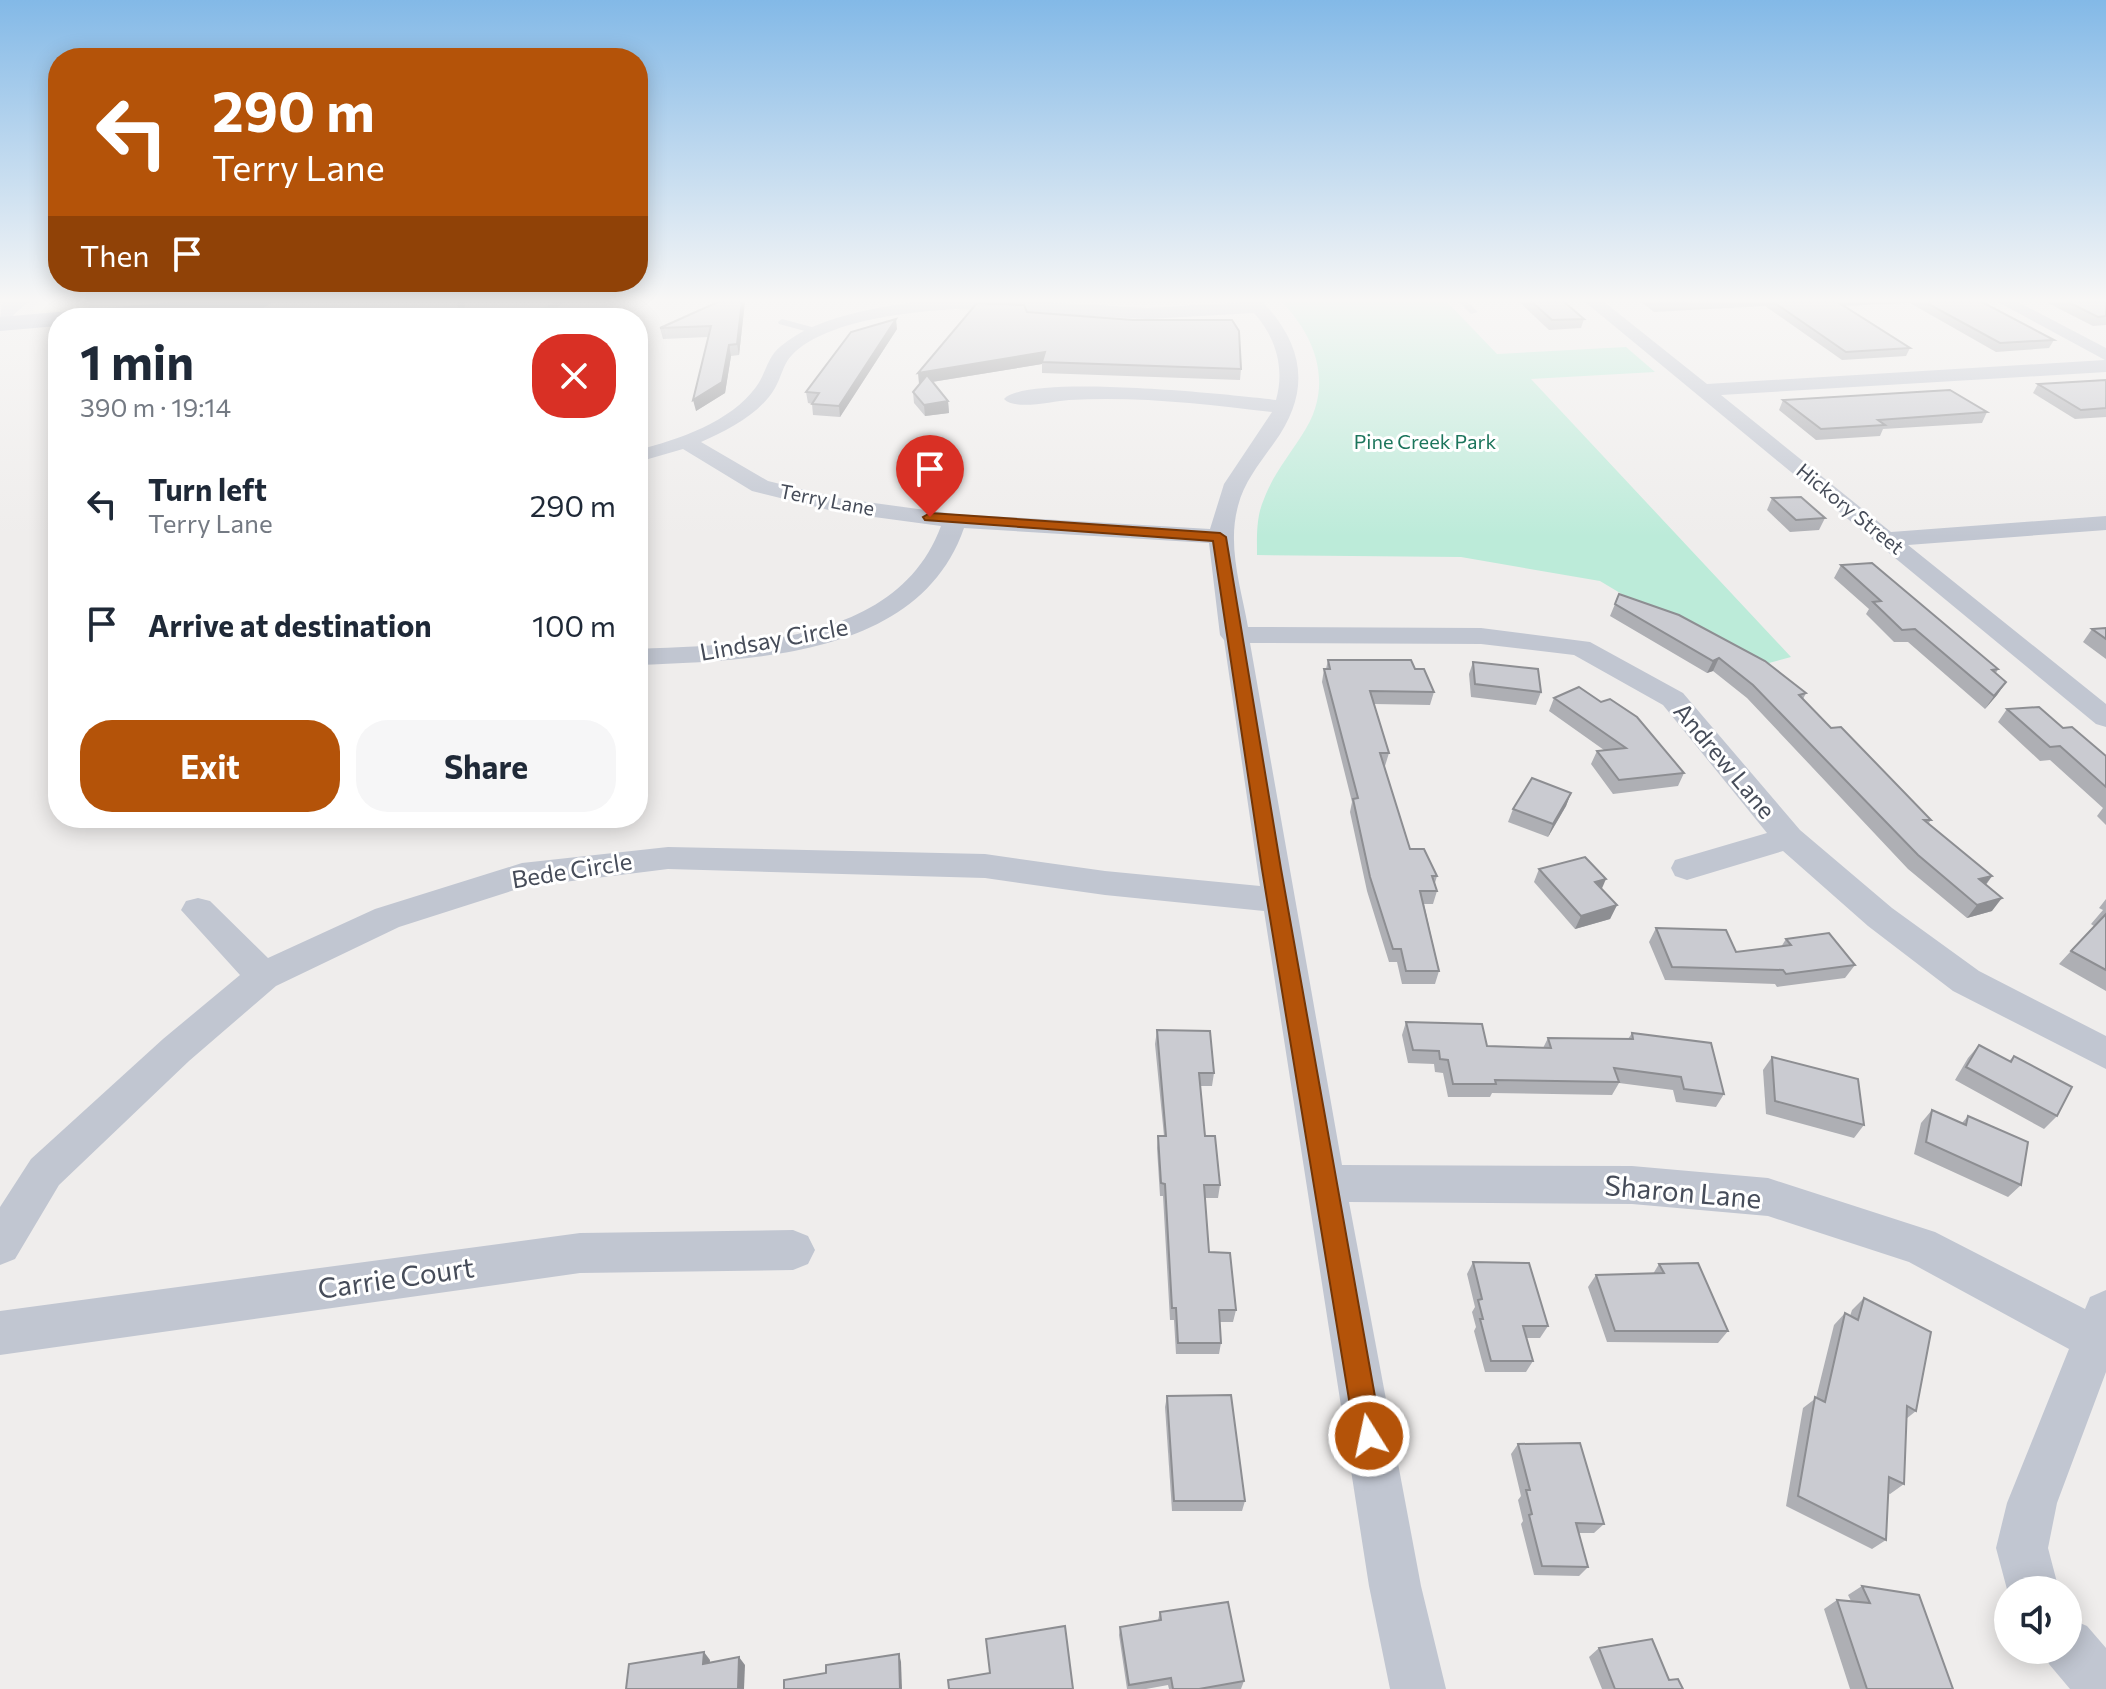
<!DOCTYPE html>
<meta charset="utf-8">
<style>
:root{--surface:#fff;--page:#f6f6f7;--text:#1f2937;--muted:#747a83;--accent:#b45309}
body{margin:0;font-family:Commissioner,sans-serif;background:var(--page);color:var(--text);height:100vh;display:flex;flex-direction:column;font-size:30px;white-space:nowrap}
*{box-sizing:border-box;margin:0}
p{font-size:26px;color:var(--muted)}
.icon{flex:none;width:44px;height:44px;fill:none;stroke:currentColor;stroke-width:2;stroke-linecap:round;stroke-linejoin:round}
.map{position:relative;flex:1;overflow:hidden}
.side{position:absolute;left:48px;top:308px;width:600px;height:520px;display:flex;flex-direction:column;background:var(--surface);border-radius:32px;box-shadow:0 4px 20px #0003}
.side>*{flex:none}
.guide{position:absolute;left:48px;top:48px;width:600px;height:244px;border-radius:32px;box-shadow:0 4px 20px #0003;background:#b45309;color:#fff;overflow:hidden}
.buttons{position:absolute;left:1994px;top:1576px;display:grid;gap:16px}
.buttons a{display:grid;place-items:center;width:88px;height:88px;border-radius:50%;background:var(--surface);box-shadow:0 4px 20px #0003;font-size:40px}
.pin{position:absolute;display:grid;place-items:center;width:68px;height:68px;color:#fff;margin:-82px -34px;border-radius:50% 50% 50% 0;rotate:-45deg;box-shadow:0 0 8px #0007}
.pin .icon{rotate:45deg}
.me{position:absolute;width:88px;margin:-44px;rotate:350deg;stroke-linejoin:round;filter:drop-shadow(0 0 6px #0008)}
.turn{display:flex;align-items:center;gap:28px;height:168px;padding:0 32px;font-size:36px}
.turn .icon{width:104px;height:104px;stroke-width:2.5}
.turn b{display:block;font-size:56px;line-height:68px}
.then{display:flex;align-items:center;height:76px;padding:0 32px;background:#0003;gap:16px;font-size:30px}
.round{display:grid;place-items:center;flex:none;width:84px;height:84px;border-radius:32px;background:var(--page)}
.summary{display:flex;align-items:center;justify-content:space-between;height:136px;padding:0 32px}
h1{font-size:48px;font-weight:700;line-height:60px}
.cta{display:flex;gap:16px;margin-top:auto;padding:16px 32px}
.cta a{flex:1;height:92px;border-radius:32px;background:var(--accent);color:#fff;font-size:32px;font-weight:700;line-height:92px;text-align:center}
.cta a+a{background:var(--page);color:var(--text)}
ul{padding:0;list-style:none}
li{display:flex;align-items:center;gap:24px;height:120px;padding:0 32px}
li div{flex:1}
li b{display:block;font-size:30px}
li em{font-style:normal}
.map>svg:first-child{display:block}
.commercial{fill:#faf9e6}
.green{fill:#bcebd9}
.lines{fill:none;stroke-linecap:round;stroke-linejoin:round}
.lane{fill:#c1c6d1;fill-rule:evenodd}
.street{fill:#c1c6d1;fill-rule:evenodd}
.secondary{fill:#c0c5d5;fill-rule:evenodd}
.primary{fill:#adb6ca;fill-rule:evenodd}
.wall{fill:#aeafb4}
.shaded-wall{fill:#8d8e92}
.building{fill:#cacbd1;stroke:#8d8e92;stroke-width:2}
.route{fill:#b45309;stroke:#753606;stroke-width:2}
.labels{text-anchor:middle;stroke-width:6;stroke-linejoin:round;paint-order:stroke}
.far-park-label{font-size:20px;fill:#1c755c;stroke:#fff}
.far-street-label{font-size:20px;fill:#464c59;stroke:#fff}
.street-label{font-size:24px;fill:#464c59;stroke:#fff}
.near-street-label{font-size:28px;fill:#464c59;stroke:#fff}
</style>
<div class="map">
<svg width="2106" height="1689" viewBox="0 0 2106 1689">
<rect width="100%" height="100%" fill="#efedec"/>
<path class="commercial" d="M38,301H217L56,314L32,312Z"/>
<path class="green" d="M1281,301H1446L1497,354L1626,347L1655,372L1531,379L1791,657L1747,669L1600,581L1461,557L1257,555C1257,536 1256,517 1264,499C1273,475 1288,457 1302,435C1334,388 1318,339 1281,301Z"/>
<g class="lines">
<g class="lane">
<path d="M457,301H465V308C487,315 538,315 556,301H564C548,323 482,319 458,311Z"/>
<path d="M1458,301H1467L1478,312L1471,314Z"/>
<path d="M782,319L823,330L825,332L820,335L779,324L778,322Z"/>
</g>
<g class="street">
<path d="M920,301H1027L1148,308L1262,301C1305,346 1311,392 1274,443C1260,463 1244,482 1238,506C1227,546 1241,588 1248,627L1481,628L1590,642L1683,693L1800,830L1892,908L1979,971L2106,1036V1069L1953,991L1868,926L1783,851L1687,880L1675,876L1671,868L1675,860L1767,833L1663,705L1574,655L1481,644L1250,643L1342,1165L1632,1166L1768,1178L1935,1232L2085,1309L2090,1297L2106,1290V1372L2057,1503L2048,1548L2059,1590H2008V1593L1996,1548L2007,1503L2069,1349L1909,1262L1768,1216L1632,1204L1349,1202L1421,1586L1446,1689H1390L1369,1586L1264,911L1105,895L985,878L668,869L524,887L399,927L276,986L189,1061L59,1185L15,1259L0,1265V1207L31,1159L163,1039L240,975L181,910L186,901L198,898L210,901L268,958L375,909L522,863L668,847L985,854L1105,871L1260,886L1224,640L1220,635L1209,543L964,528C919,658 751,660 638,665V649C744,644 897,645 941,526L837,512L752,491L683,449L638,462V450C677,440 731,422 756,387C766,374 767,357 781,346C817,316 876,308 920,301ZM955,309L1148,319L1254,313C1276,337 1285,369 1276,400C1235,395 1028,373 1004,399C1015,411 1053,401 1069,400C1137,396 1205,404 1272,412L1224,484L1210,529L955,514L837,498L768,481L701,442C728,430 760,414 775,388C781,378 783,364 792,355C826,320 909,312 955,309Z"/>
<path d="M1584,301H1603L1707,384L2105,360L1996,301H2016L2106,348V372L1721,395L1891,532L2106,516V530L1908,545L2106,704V727L2096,724Z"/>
<path d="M793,1230L808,1236L815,1250L808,1264L793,1270L580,1273L0,1355V1311L580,1233Z"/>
<path d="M2068,1618L2087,1626L2106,1648V1689H2070L2049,1664L2043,1650H2068Z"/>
</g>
<path class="secondary" d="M2,301H29L9,319L0,321Z"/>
<path class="primary" d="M185,301H275L263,308L150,318H58V326L0,331V317Z"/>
</g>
<g class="wall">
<path d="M720,301H745L739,355L731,356L725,393L696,411L708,337L663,339L660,328Z"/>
<path d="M1518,301H1563L1584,319L1581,328L1549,330Z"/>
<path d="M1640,301H1980L2054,340L2049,348L1996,352L1910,303L1844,306L1910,348L1906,356L1842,360L1765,306L1654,312Z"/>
<path d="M2044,301H2106V325L2093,326Z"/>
<path d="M1027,312L1241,369L1240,380L1042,373V364L932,382L948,401L949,413L925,416L914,403L913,392Z"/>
<path d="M897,329L840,417L813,415L812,404L808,403L806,392Z"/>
<path d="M2106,380V417L2075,419L2033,393L2038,384Z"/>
<path d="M1783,400L1987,412L1982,423L1883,429L1880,436L1816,440L1779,410Z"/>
<path d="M1772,498L1825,518L1819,530L1790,532L1767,510Z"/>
<path d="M1841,565L1998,669L1996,673L2006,682L1997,695L1985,709L1908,642H1894L1866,614L1869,609L1834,578Z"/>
<path d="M1615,604L1806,693L1803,699L1831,728L1931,820L1928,824L1992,876L1986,885L1992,911L1967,918L1908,869L1747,698L1713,671L1707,673L1610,616Z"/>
<path d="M2106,628V659L2083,642L2092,629Z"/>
<path d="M1328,660L1415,669L1434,692L1430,705L1374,704L1389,753L1385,766H1384L1410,849L1437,876L1435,883L1437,891L1433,904H1424L1439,971L1435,984H1402L1397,962H1389L1367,891L1350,812L1352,802L1322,682L1324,669H1326Z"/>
<path d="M1473,662L1541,692L1536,705L1471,697L1469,674Z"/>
<path d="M1554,698L1684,773L1678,786L1613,794L1591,764L1597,751L1604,750L1549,711Z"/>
<path d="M2007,709L2063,728L2106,756V825L2097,816L2103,808L2050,760L2040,761L1998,722Z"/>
<path d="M1571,793L1566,806L1548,837L1508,822L1513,809Z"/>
<path d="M1539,869L1602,889L1617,905L1610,919L1575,929L1534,882Z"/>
<path d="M2106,899V991L2059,964L2094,926L2091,924L2103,910L2099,908Z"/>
<path d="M1656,928L1736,952L1781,947L1786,939L1855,965L1845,978L1777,987L1775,984L1665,980L1649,942Z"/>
<path d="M1406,1022L1487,1046L1543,1048L1548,1038L1628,1039L1632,1033L1724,1094L1716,1107L1676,1102L1673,1090L1619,1083L1612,1095L1492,1093L1490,1097H1448L1443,1073L1435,1072L1434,1064L1408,1063L1402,1035Z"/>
<path d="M1157,1030L1214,1073L1212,1086H1200L1205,1136L1220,1185L1218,1198H1205L1209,1252L1236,1310L1233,1322H1219L1221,1343L1219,1354H1176L1174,1320H1170L1163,1196H1160L1157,1148L1158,1136H1164L1155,1044Z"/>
<path d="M1979,1045L2009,1061L2014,1056L2057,1116L2044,1129L1955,1080L1968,1058Z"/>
<path d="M1772,1057L1864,1125L1854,1138L1766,1114L1763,1070Z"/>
<path d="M1932,1110L1962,1123L1968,1116L2021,1185L2008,1197L1914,1154L1921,1123Z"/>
<path d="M1473,1262L1548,1326L1540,1338H1526L1533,1361L1526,1372H1485L1474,1331L1476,1327L1472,1312L1475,1307L1467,1274Z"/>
<path d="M1659,1264L1728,1331L1718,1343L1607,1342L1588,1287L1596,1275L1653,1274Z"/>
<path d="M1864,1298L1916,1411L1906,1419L1904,1484L1890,1494L1888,1493L1886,1540L1872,1549L1786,1506L1803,1408L1816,1398L1834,1325L1845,1313L1850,1316L1852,1310Z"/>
<path d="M1167,1396L1245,1501L1242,1511H1172L1165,1407Z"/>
<path d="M1518,1444L1604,1524L1594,1533H1579L1588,1567L1579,1576L1534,1575L1521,1524L1523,1521L1518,1500L1521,1496L1511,1454Z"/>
<path d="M1862,1586L1953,1689H1850L1824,1609L1837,1600L1851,1601L1848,1595Z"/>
<path d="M1160,1612L1244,1681L1241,1689H1169L1168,1685L1146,1689H1127L1119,1635L1120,1627L1158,1620Z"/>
<path d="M1599,1648L1669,1680L1683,1689H1602L1589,1657Z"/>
</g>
<g class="shaded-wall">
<path d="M742,301H745L739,355L737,344Z"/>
<path d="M896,319L897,329L840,417L839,406Z"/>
<path d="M729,345L731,356L725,393L696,411L693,400Z"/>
<path d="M1045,352L1042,364L919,384L918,373Z"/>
<path d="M948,401L949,413L925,416L924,405Z"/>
<path d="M1719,658L1713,671L1707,673L1713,661Z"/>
<path d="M2006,682L1997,695L1985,709L1994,696Z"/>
<path d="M1571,793L1566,806L1548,837L1553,824Z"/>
<path d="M1992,876L1982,889L1979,879Z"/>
<path d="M1606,879L1600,893L1595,882Z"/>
<path d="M2002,898L1992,911L1967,918L1977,905Z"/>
<path d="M1617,905L1610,919L1575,929L1581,916Z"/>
<path d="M704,1652L710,1660L709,1671L703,1664Z"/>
<path d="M899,1654L901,1662L902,1689H900Z"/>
<path d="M739,1657L745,1665L744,1689H738Z"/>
</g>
<g class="building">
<path d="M720,301H742L737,344L729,345L722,382L693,400L711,326L660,328Z"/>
<path d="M1531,301H1563L1584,319L1552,320Z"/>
<path d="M1653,301H1715L1657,303Z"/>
<path d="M1772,301H1836L1910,348L1846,352Z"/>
<path d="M1923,301H1980L2054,340L2000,343Z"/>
<path d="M2066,301H2106V316L2098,317Z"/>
<path d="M977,303L1024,305L1027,312L1133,320H1232L1239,331L1241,369L1042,362L1045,352L918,373Z"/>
<path d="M896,319L839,406L812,404L819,393L806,392L851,332Z"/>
<path d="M927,375L948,401L924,405L913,392Z"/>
<path d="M2106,380V408L2081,410L2038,384Z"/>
<path d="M1950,390L1987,412L1878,420L1885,425L1821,429L1783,400Z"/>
<path d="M1801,497L1825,518L1796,520L1772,498Z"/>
<path d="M1872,563L1998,669L1992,670L2006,682L1994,696L1915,629L1902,630L1873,602L1881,601L1841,565Z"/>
<path d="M1619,594L1679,615L1765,661L1806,693L1799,695L1831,728L1841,727L1931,820H1924L1992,876L1979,879L2002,898L1977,905L1918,855L1753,685L1719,658L1713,661L1615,604Z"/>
<path d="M2106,628V639L2092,629Z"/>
<path d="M1328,660H1411L1415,669H1424L1434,692L1370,691L1389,753H1380L1410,849H1424L1437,876H1432L1437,891H1420L1439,971H1406L1401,949H1393L1370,877L1353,799L1358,798L1324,669H1330Z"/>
<path d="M1473,662L1538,669L1541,692L1475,684Z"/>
<path d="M1579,687L1601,702L1610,699L1637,717L1684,773L1619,780L1597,751L1626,748L1554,698Z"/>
<path d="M2039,707L2063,728L2072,727L2106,756V787L2060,746L2050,747L2007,709Z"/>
<path d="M1532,778L1571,793L1553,824L1513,809Z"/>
<path d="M1585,857L1606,879L1595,882L1617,905L1581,916L1539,869Z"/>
<path d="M2106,914V970L2071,951Z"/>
<path d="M1656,928L1726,930L1736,952L1791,945L1786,939L1829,933L1855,965L1786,974L1783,970L1672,967Z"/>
<path d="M1406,1022L1482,1024L1487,1046L1551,1048L1548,1038L1633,1039L1632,1033L1711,1043L1724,1094L1684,1089L1681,1077L1614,1068L1619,1082L1495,1080L1496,1084H1453L1448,1060L1440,1059L1439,1051L1413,1050Z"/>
<path d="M1157,1030L1210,1031L1214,1073H1199L1205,1136H1215L1220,1185H1204L1209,1252L1230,1253L1236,1310H1219L1221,1343H1178L1176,1308H1172L1165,1184L1161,1183L1158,1136H1166Z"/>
<path d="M1979,1045L2011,1062L2014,1056L2072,1087L2057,1116L1966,1067Z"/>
<path d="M1772,1057L1858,1079L1864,1125L1775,1101Z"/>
<path d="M1932,1110L1966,1125L1968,1116L2028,1142L2021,1185L1926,1142Z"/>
<path d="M1473,1262L1529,1263L1548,1326H1523L1533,1361H1491L1480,1319H1483L1478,1300L1482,1299Z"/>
<path d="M1698,1263L1728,1331H1615L1596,1275L1664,1273L1659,1264Z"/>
<path d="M1864,1298L1931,1332L1916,1411L1907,1406L1904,1484L1889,1477L1886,1540L1798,1496L1815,1397L1825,1402L1845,1313L1858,1320Z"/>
<path d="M1231,1395L1245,1501H1174L1167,1396Z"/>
<path d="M1580,1443L1604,1524L1576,1523L1588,1567L1542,1566L1529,1515L1532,1514L1526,1490H1530L1518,1444Z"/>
<path d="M1862,1586L1919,1595L1953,1689H1867L1837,1600L1870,1603Z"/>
<path d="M1228,1602L1244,1681L1199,1689H1173L1171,1678L1129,1685L1120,1627L1161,1620L1160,1612Z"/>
<path d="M1065,1626L1073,1689H949L948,1680L990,1673L986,1639Z"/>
<path d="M1652,1639L1669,1680L1678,1679L1683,1689H1615L1599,1648Z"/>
<path d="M704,1652L703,1664L739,1657L738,1689H626L629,1664Z"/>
<path d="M899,1654L900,1689H784V1680L826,1673V1665Z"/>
</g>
<linearGradient id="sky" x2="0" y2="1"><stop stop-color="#83b9e7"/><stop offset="0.56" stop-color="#f8f7f6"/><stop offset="1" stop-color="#f8f7f6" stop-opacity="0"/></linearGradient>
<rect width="2106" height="537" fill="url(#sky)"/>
<path class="route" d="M930,513L1220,533L1226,537L1281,869L1382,1436L1378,1446L1369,1450L1359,1446L1355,1436L1262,869L1213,541L925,520L923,517Z"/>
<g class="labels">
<g class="far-park-label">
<text x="1425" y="449">Pine Creek Park</text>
</g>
<g class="far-street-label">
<text transform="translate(827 500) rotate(11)" y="7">Terry Lane</text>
<text transform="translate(1850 509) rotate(39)" y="7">Hickory Street</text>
</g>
<g class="street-label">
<text transform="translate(774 640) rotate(-10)" y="8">Lindsay Circle</text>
<text transform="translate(1724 761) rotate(50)" y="8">Andrew Lane</text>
<text transform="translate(572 871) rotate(-9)" y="8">Bede Circle</text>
</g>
<g class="near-street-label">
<text transform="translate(1683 1192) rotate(5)" y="10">Sharon Lane</text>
<text transform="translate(396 1278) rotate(-8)" y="10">Carrie Court</text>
</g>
</g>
</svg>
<div class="buttons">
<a><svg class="icon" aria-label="sound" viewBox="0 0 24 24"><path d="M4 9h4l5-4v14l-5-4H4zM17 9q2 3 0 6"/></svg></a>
</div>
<div class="pin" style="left:930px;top:517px;background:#d93025"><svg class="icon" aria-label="arrive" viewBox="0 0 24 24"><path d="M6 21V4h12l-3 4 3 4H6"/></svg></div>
<svg class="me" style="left:1369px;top:1436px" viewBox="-20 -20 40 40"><circle r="17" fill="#b45309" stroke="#fff" stroke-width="3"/><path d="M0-11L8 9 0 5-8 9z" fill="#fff"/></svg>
<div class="guide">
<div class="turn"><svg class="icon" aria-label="left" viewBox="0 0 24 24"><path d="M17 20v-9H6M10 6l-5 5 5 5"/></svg><div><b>290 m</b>Terry Lane</div></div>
<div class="then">Then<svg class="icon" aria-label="arrive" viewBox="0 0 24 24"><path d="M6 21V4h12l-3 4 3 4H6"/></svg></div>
</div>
<section class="side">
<div class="summary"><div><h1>1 min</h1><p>390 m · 19:14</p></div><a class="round" style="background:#d93025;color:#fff"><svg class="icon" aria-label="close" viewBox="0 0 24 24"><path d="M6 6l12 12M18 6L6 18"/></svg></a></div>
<ul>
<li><svg class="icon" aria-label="left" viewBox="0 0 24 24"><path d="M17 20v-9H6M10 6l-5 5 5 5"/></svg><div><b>Turn left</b><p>Terry Lane</p></div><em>290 m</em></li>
<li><svg class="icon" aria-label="arrive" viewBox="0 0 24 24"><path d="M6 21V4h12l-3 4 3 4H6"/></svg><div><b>Arrive at destination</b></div><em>100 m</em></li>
</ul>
<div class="cta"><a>Exit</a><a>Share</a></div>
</section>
</div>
